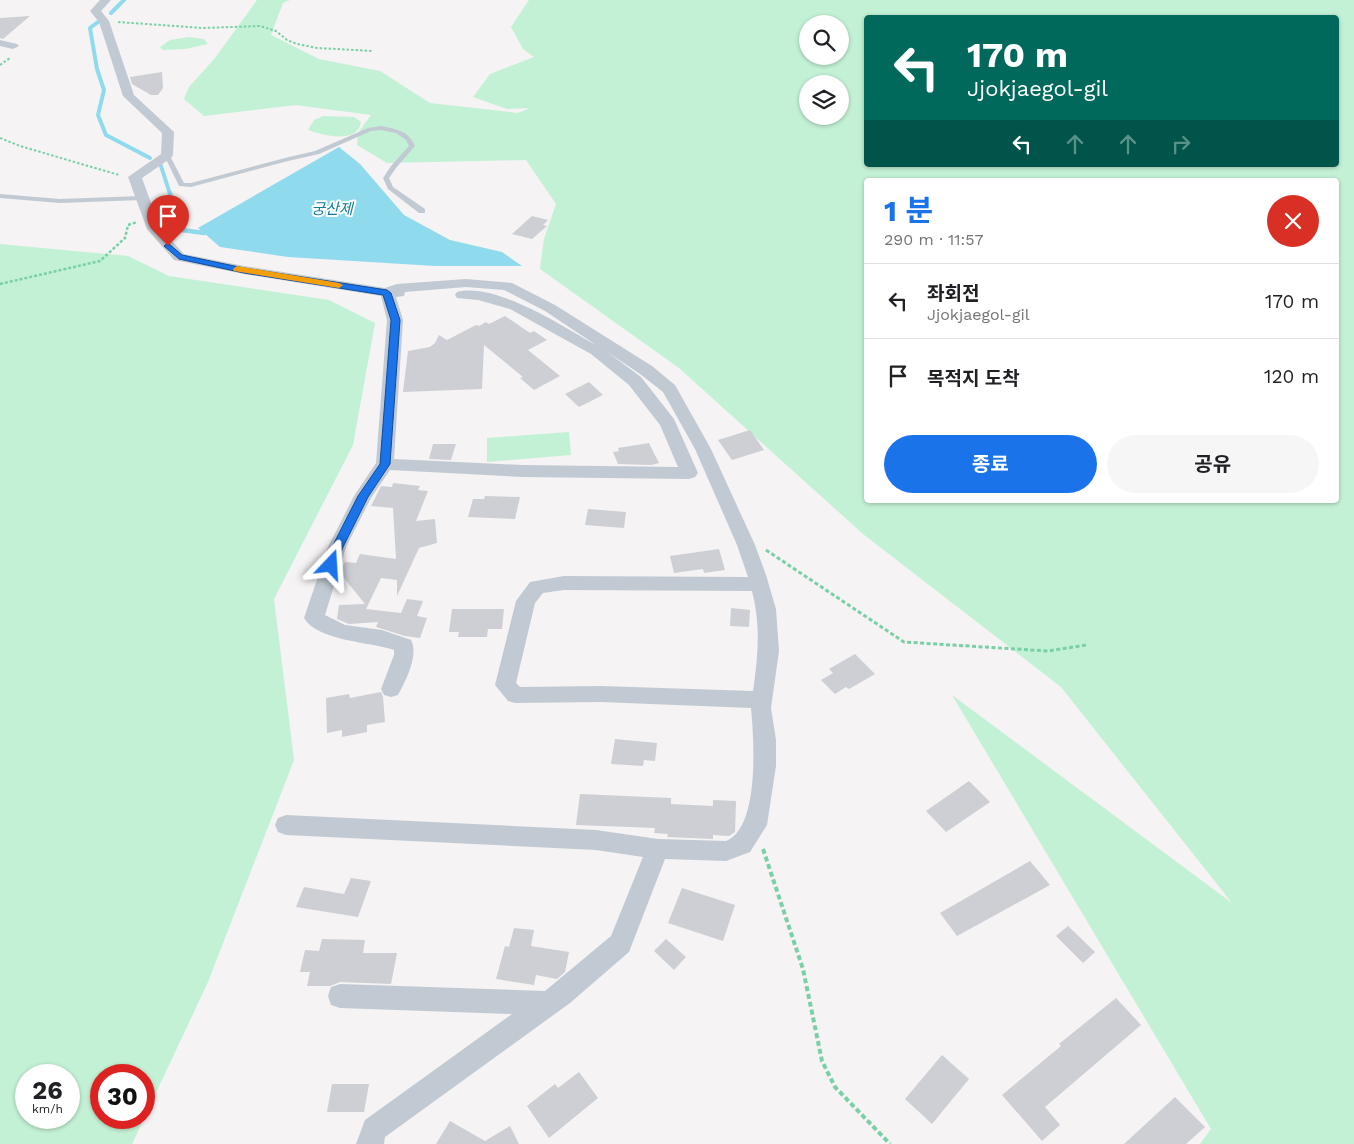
<!DOCTYPE html>
<html lang="ko">
<meta charset="utf-8">
<style>
:root{--surface:#fff;--page:#f6f6f6;--text:#202124;--muted:#757577;--line:#e0e0e0;--accent:#1a73e8}
body{margin:0;font-family:"Work Sans","Noto Sans KR",sans-serif;background:var(--page);color:var(--text);height:100vh;display:flex;flex-direction:column;font-size:19px;white-space:nowrap}
*{box-sizing:border-box;margin:0}
p{font-size:16px;color:var(--muted)}
.icon{flex:none;width:28px;height:28px;fill:none;stroke:currentColor;stroke-width:2;stroke-linecap:round;stroke-linejoin:round}
.map{position:relative;flex:1;overflow:hidden}
.side{position:absolute;left:864px;top:178px;width:475px;height:325px;display:flex;flex-direction:column;background:var(--surface);border-radius:5px;box-shadow:0 1px 4px #0004}
.side>*{flex:none}
.top-card{position:absolute;left:864px;top:15px;width:475px;height:152px;border-radius:5px;box-shadow:0 1px 4px #0004;background:#00695c;color:#fff;overflow:hidden}
.controls{position:absolute;left:799px;top:15px;display:grid;gap:10px}
.controls a{display:grid;place-items:center;width:50px;height:50px;border-radius:50%;background:var(--surface);box-shadow:0 1px 4px #0004;font-size:25px}
.speed{position:absolute;left:15px;top:1064px;display:flex;gap:10px;font-size:25px;font-weight:700;text-align:center}
.speed>*{display:grid;place-content:center;width:65px;height:65px;border-radius:50%;background:var(--surface);box-shadow:0 1px 4px #0004;line-height:1}
.speed small{font-size:12px;font-weight:400}
.speed .limit{border:8px solid #d22;background:#fff;color:#111}
.pin{position:absolute;display:grid;place-items:center;width:42px;height:42px;color:#fff;margin:-51px -21px;border-radius:50% 50% 50% 0;rotate:-45deg;box-shadow:0 0 5px #0007}
.pin .icon{rotate:45deg}
.me{position:absolute;width:55px;margin:-28px;rotate:20deg;stroke-linejoin:round;filter:drop-shadow(0 0 4px #0008)}
.turn{display:flex;align-items:center;gap:18px;height:105px;padding:0 20px;font-size:22px}
.turn .icon{width:65px;height:65px;stroke-width:2.5}
.turn b{display:block;font-size:35px;line-height:42px}
.lanes{display:flex;align-items:center;height:48px;padding:0 20px;background:#0003;justify-content:center;gap:25px;direction:ltr}
.lanes .off{opacity:.35}
.round{display:grid;place-items:center;flex:none;width:52px;height:52px;border-radius:26px;background:var(--page)}
.headline{display:flex;align-items:center;justify-content:space-between;height:85px;padding:0 20px}
h1{font-size:30px;font-weight:700;line-height:38px;color:var(--accent)}
.action{display:flex;gap:10px;margin-top:auto;padding:10px 20px}
.action a{flex:1;height:58px;border-radius:30px;background:var(--accent);color:#fff;font-size:20px;font-weight:700;line-height:58px;text-align:center}
.action a+a{background:var(--page);color:var(--text)}
ul{padding:0;list-style:none}
li{display:flex;align-items:center;gap:15px;height:75px;padding:0 20px;border-top:1px solid var(--line)}
li div{flex:1}
li b{display:block;font-size:19px}
li em{font-style:normal}
.map>svg:first-child{display:block}
.green{fill:#c3f1d5;fill-rule:evenodd}
.water{fill:#90daee}
.lines{fill:none;stroke-linecap:round;stroke-linejoin:round}
.stream-far1{stroke:#90daee;stroke-width:4}
.stream{stroke:#90daee;stroke-width:4.5}
.building{fill:#cdcfd5}
.path-far3{stroke:#7ad0a6;stroke-width:2;stroke-dasharray:2.5 2;stroke-linecap:butt}
.path-far2{stroke:#7ad0a6;stroke-width:2.5;stroke-dasharray:3 2;stroke-linecap:butt}
.path-far1{stroke:#7ad0a6;stroke-width:3;stroke-dasharray:4 2.5;stroke-linecap:butt}
.path{stroke:#7ad0a6;stroke-width:4;stroke-dasharray:5 3;stroke-linecap:butt}
.service{fill:#c1cad2;fill-rule:evenodd}
.minor{fill:#c1cad2;fill-rule:evenodd}
.route{fill:#1a73e8;stroke:#114b97}
.slow{fill:#f59e0b}
.labels{text-anchor:middle;stroke-width:4;stroke-linejoin:round;paint-order:stroke}
.far-water-label{font-size:15px;font-style:italic;fill:#0c7c9b;stroke:#fff}
</style>
<div class="map">
<svg width="1354" height="1144" viewBox="0 0 1354 1144">
<rect width="100%" height="100%" fill="#f5f3f3"/>
<g class="green">
<path d="M257,0H290L283,3L271,35L319,59L380,71L430,103L518,113L530,108L507,109L473,97L490,74L534,57L523,49L511,27L529,0H1354V1144H1200L1211,1129L952,695L1232,903L1061,687L863,534L679,368L540,269L544,239L556,204L526,160L387,163L357,145L358,133L371,115L296,105L204,116L184,99L189,87L215,58ZM866,18H1336V165H866ZM808,24H840V56H808ZM808,84H840V116H808ZM866,180H1336V500H866Z"/>
<path d="M189,37L204,39L208,44L185,49L163,50L160,47L170,40Z"/>
<path d="M324,116L354,117L361,122C357,145 322,135 308,130L314,120Z"/>
<path d="M0,244L128,256L169,276L329,300L375,323L353,445L274,599L294,760L208,982L132,1144H0ZM26,1075H69V1118H26ZM101,1075H144V1118H101Z"/>
<path d="M569,432L571,455L487,462V438Z"/>
</g>
<path class="water" d="M339,147L360,164L404,215L450,240L502,252L522,266H435L288,257L220,247L198,228Z"/>
<g class="lines">
<g class="stream-far1">
<path d="M111,13L124,0"/>
<path d="M98,22L90,28L97,69L104,90L98,115L106,135L150,158"/>
<path d="M161,166L170,194"/>
</g>
<path class="stream" d="M170,193L172,215L182,230L204,233"/>
</g>
<g class="building">
<path d="M30,16L3,39L0,38V18Z"/>
<path d="M162,72L163,88L158,95H151L132,84L130,77Z"/>
<path d="M532,216L548,220L543,225L547,226L532,239L512,234Z"/>
<path d="M505,316L530,333L534,331L547,340L528,350L560,376L534,390L520,378L523,377L484,345L482,389L403,392L408,351L430,347L435,343L439,335L447,340L476,325L479,326L486,322L489,324Z"/>
<path d="M589,382L603,395L579,407L565,394Z"/>
<path d="M750,430L764,450L732,460L718,440Z"/>
<path d="M649,443L659,463L651,465L618,464L613,452L619,451L618,448Z"/>
<path d="M433,444H456L451,460L429,459Z"/>
<path d="M393,483L420,486L418,490L428,491L416,521L435,519L437,543L419,548L397,596V580L381,578L366,609L401,613L407,599L423,601L417,616L427,618L420,638L405,636L376,627L378,622L349,624L337,619L339,605L365,604L340,573L345,562L356,563L360,554L396,559L393,508L371,506L381,486L392,487Z"/>
<path d="M485,496L520,497L515,519L468,517L473,499H484Z"/>
<path d="M588,509L626,512L624,528L585,525Z"/>
<path d="M719,549L725,570L704,573L703,569L674,573L670,556Z"/>
<path d="M731,608L750,610L749,627L730,626Z"/>
<path d="M452,609H504L502,629H488L487,637H458L459,632H449Z"/>
<path d="M855,654L875,674L849,689L846,687L835,694L821,680L833,673L829,669Z"/>
<path d="M381,692L383,697L385,722L367,725V732L342,737V730L327,733L326,698L349,694L350,698Z"/>
<path d="M615,739L657,743L655,761L644,760L643,766L611,764Z"/>
<path d="M969,781L990,802L946,832L926,811Z"/>
<path d="M580,794L671,798V804L713,806V800L736,801L735,832L729,836L713,835V839L667,837L668,834L654,833L655,828L576,825Z"/>
<path d="M1030,861L1050,885L957,936L940,913Z"/>
<path d="M351,878L371,881L358,917L296,907L304,887L344,894Z"/>
<path d="M682,888L735,905L723,941L668,923Z"/>
<path d="M1068,926L1095,952L1083,963L1056,936Z"/>
<path d="M514,928L534,930L531,946L569,952L565,972L557,979L536,975L534,985L496,979L505,946L509,947Z"/>
<path d="M322,939L365,940L363,953H397L391,984L340,982L330,986H307L310,972H300L305,950L319,951Z"/>
<path d="M666,939L686,957L674,970L654,951Z"/>
<path d="M1116,998L1141,1025L1045,1107L1060,1125L1042,1141L1002,1095L1061,1046L1059,1044Z"/>
<path d="M942,1055L969,1079L932,1124L905,1099Z"/>
<path d="M579,1072L598,1098L549,1138L527,1106L555,1084L558,1088Z"/>
<path d="M332,1084H369L364,1112H327Z"/>
<path d="M1175,1097L1205,1127L1186,1144H1124Z"/>
<path d="M450,1121L485,1141L510,1126L519,1144H436Z"/>
</g>
<g class="lines">
<g class="path-far3">
<path d="M118,22L203,28L260,26L276,31L287,40L297,44L317,48L373,51"/>
<path d="M0,65L10,58"/>
<path d="M0,138L20,146L119,175"/>
</g>
<path class="path-far2" d="M0,284L100,261L125,238L128,225L137,222"/>
<path class="path-far1" d="M766,550L904,642L1048,651L1086,645"/>
<path class="path" d="M763,849L803,969L822,1061L835,1087L890,1144"/>
<g class="service">
<path d="M381,126C396,129 409,131 415,146L396,168L389,178L393,187L425,209V213H419L388,189L383,178L391,166L409,146L406,140L396,133L381,130L371,131L319,154L288,161L191,187L179,186L164,155L169,154L184,183H191L285,158L315,151L368,128Z"/>
<path d="M0,194L60,199L141,196L145,198L141,200L60,203L0,198Z"/>
</g>
<g class="minor">
<path d="M100,0H111L101,11L109,21L134,95L174,132L173,155L171,158L142,178L160,228L184,254L244,266L385,288L397,284L466,279L512,283L555,305L652,366L675,385L711,449L755,545L766,575L776,609L779,651L771,708L776,740V766L767,825L750,852L726,861L665,859L629,952L570,1003L385,1137L384,1144H356L365,1120L512,1014L340,1008L331,1005L328,996L331,987L340,984L545,991L611,936L643,857L596,850L286,835L278,832L275,825L278,818L286,815L596,830L658,839L726,841C760,828 754,739 751,708L601,702L515,703L508,701L495,685L516,601L530,582L564,576L748,577L737,545L695,449L663,392L640,374L606,351L641,377L674,419L698,473L695,477L689,479L522,477L390,470L371,498L346,547L325,615L345,625L382,630L411,640C419,655 406,680 398,695L391,697L384,695L381,689L394,655V650C371,642 317,641 304,618L328,547L354,496L376,463L387,320L381,296L244,274L174,260L147,229L128,177L161,154L162,133L123,96L99,22L90,11ZM466,287L504,290L545,311L596,345C562,326 496,282 457,292L455,295L457,298L478,300L510,309L591,354L629,385L660,425L678,467L522,465L394,459L403,320L396,297L404,296L405,292ZM564,590L752,591C761,626 758,656 753,691L601,686L520,687L516,683L535,603L543,593Z"/>
<path d="M0,40L17,44L19,46L13,49L0,46Z"/>
</g>
</g>
<path class="route" d="M168,243L182,255L244,268L387,290L391,293L400,320L390,464L368,497L343,547L335,568L331,569L326,565L332,547L358,496L380,464L391,320L383,295L244,273L179,259L164,246Z"/>
<path class="slow" d="M237,266L339,283L343,285L339,288L234,271L233,269Z"/>
<g class="labels">
<g class="far-water-label">
<text x="332" y="214">궁산제</text>
</g>
</g>
</svg>
<div class="controls">
<a><svg class="icon" aria-label="search" viewBox="0 0 24 24"><circle cx="10" cy="10" r="6"/><path d="M15 15l6 6"/></svg></a>
<a><svg class="icon" aria-label="layers" viewBox="0 0 24 24"><path d="M12 4l9 5-9 5-9-5zM3 14l9 5 9-5"/></svg></a>
</div>
<div class="speed"><div>26<small>km/h</small></div><div class="limit">30</div></div>
<div class="pin" style="left:168px;top:246px;background:#d93025"><svg class="icon" aria-label="arrive" viewBox="0 0 24 24"><path d="M6 21V4h12l-3 4 3 4H6"/></svg></div>
<svg class="me" style="left:331px;top:565px" viewBox="-20 -20 40 40"><path d="M0-17L14 15 0 8-14 15z" fill="#1a73e8" stroke="#fff" stroke-width="4"/></svg>
<div class="top-card">
<div class="turn"><svg class="icon" aria-label="left" viewBox="0 0 24 24"><path d="M17 20v-9H6M10 6l-5 5 5 5"/></svg><div><b>170 m</b>Jjokjaegol-gil</div></div>
<div class="lanes"><svg class="icon" aria-label="left" viewBox="0 0 24 24"><path d="M17 20v-9H6M10 6l-5 5 5 5"/></svg><svg class="icon off" aria-label="ahead" viewBox="0 0 24 24"><path d="M12 20V5M6 11l6-6 6 6"/></svg><svg class="icon off" aria-label="ahead" viewBox="0 0 24 24"><path d="M12 20V5M6 11l6-6 6 6"/></svg><svg class="icon off" aria-label="right" viewBox="0 0 24 24"><path d="M7 20v-9h11M14 6l5 5-5 5"/></svg></div>
</div>
<section class="side">
<div class="headline"><div><h1>1 분</h1><p>290 m · 11:57</p></div><a class="round" style="background:#d93025;color:#fff"><svg class="icon" aria-label="close" viewBox="0 0 24 24"><path d="M6 6l12 12M18 6L6 18"/></svg></a></div>
<ul>
<li><svg class="icon" aria-label="left" viewBox="0 0 24 24"><path d="M17 20v-9H6M10 6l-5 5 5 5"/></svg><div><b>좌회전</b><p>Jjokjaegol-gil</p></div><em>170 m</em></li>
<li><svg class="icon" aria-label="arrive" viewBox="0 0 24 24"><path d="M6 21V4h12l-3 4 3 4H6"/></svg><div><b>목적지 도착</b></div><em>120 m</em></li>
</ul>
<div class="action"><a>종료</a><a>공유</a></div>
</section>
</div>
